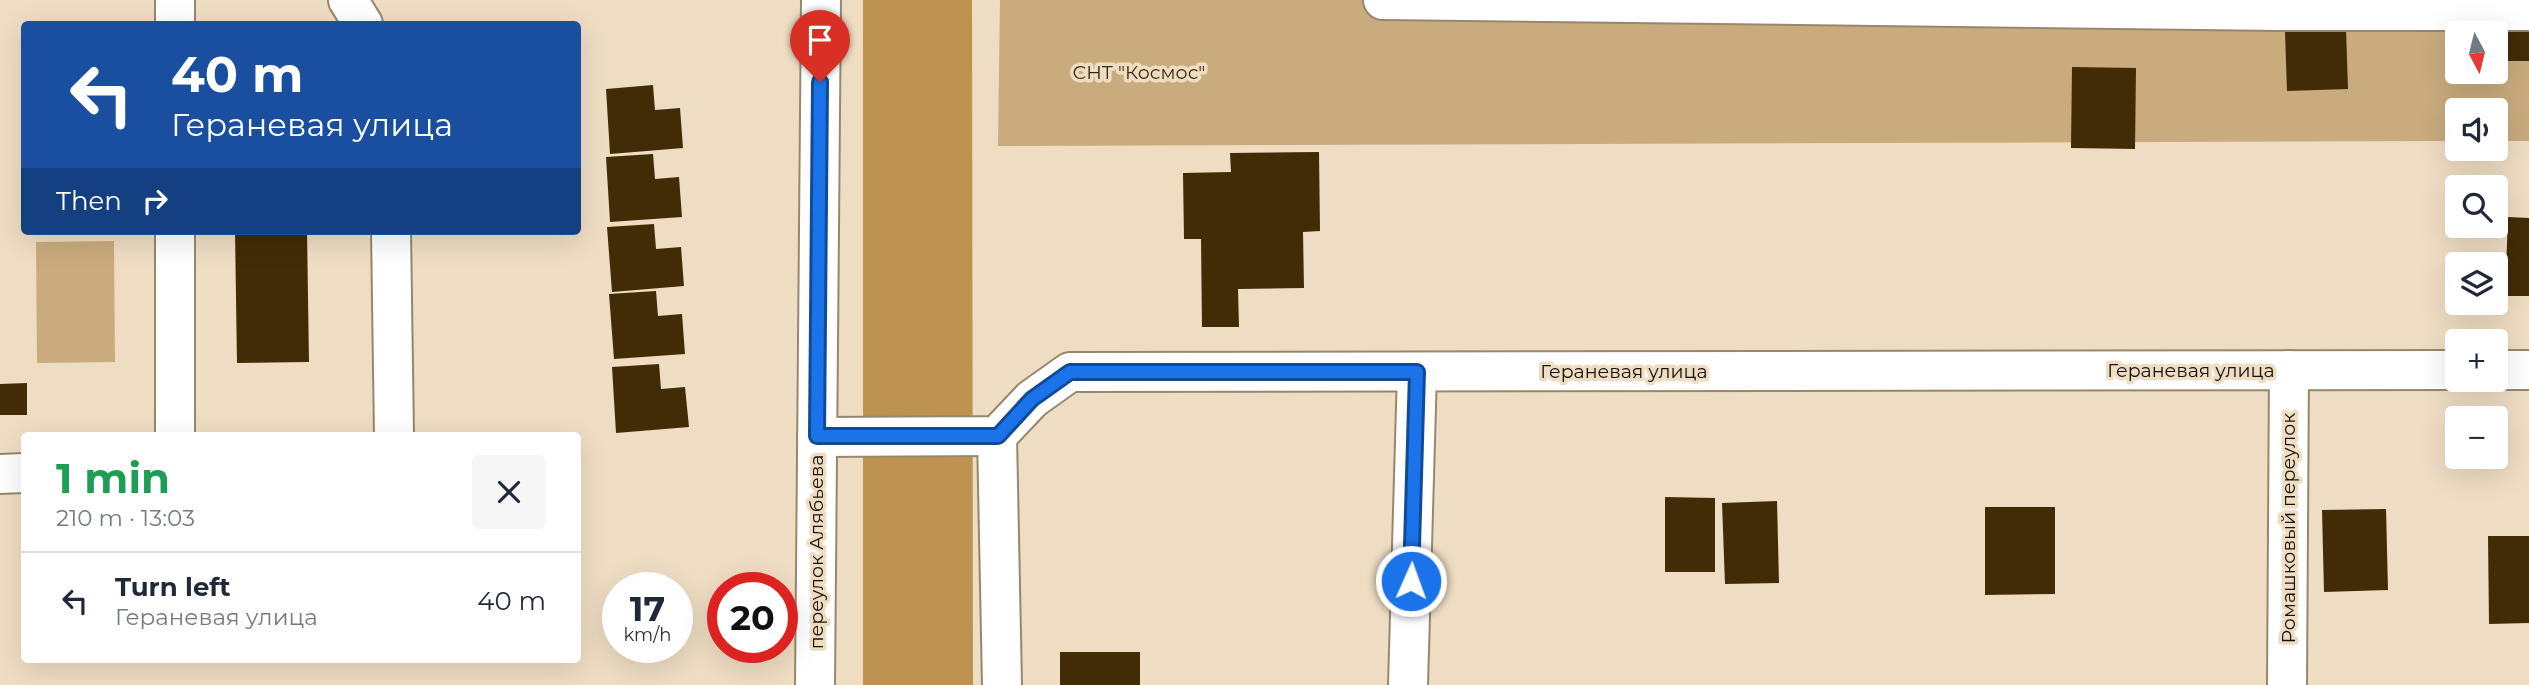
<!DOCTYPE html>
<meta charset="utf-8">
<style>
:root{--surface:#fff;--page:#f6f6f7;--text:#1f2937;--muted:#747a83;--line:#e0e1e3}
body{margin:0;font-family:Montserrat,sans-serif;background:var(--page);color:var(--text);height:100vh;display:flex;flex-direction:column;font-size:26px;white-space:nowrap}
*{box-sizing:border-box;margin:0}
p{font-size:23px;color:var(--muted)}
.icon{flex:none;width:38px;height:38px;fill:none;stroke:currentColor;stroke-width:2;stroke-linecap:round;stroke-linejoin:round}
.map{position:relative;flex:1;overflow:hidden}
.drawer{position:absolute;left:21px;top:432px;width:560px;height:231px;display:flex;flex-direction:column;background:var(--surface);border-radius:7px;box-shadow:0 7px 28px #0002}
.drawer>*{flex:none}
.hud{position:absolute;left:21px;top:21px;width:560px;height:214px;border-radius:7px;box-shadow:0 7px 28px #0002;background:#1a4fa0;color:#fff;overflow:hidden}
.needle{width:46px;rotate:173deg}
.buttons{position:absolute;left:2445px;top:21px;display:grid;gap:14px}
.buttons a{display:grid;place-items:center;width:63px;height:63px;border-radius:7px;background:var(--surface);box-shadow:0 7px 28px #0002;font-size:35px}
.speed{position:absolute;left:602px;top:572px;display:flex;gap:14px;font-size:35px;font-weight:700;text-align:center}
.speed>*{display:grid;place-content:center;width:91px;height:91px;border-radius:50%;background:var(--surface);box-shadow:0 7px 28px #0002;line-height:1}
.speed small{font-size:18px;font-weight:400}
.speed .limit{border:10px solid #d22;background:#fff;color:#111}
.pin{position:absolute;display:grid;place-items:center;width:60px;height:60px;color:#fff;margin:-72px -30px;border-radius:50% 50% 50% 0;rotate:-45deg;box-shadow:0 0 7px #0007}
.pin .icon{rotate:45deg}
.me{position:absolute;width:77px;margin:-38px;rotate:2deg;stroke-linejoin:round;filter:drop-shadow(0 0 5px #0008)}
.turn{display:flex;align-items:center;gap:24px;height:147px;padding:0 35px;font-size:32px}
.turn .icon{width:91px;height:91px;stroke-width:2.5}
.turn b{display:block;font-size:49px;line-height:60px}
.then{display:flex;align-items:center;height:66px;padding:0 35px;background:#0003;gap:14px;font-size:26px}
.round{display:grid;place-items:center;flex:none;width:74px;height:74px;border-radius:7px;background:var(--page)}
.headline{display:flex;align-items:center;justify-content:space-between;height:119px;padding:0 35px}
h1{font-size:42px;font-weight:700;line-height:52px;color:#1e9e55}
ul{padding:0;list-style:none}
li{display:flex;align-items:center;gap:21px;height:98px;padding:0 35px;border-top:2px solid var(--line)}
li div{flex:1}
li b{display:block;font-size:26px}
li em{font-style:normal}
.map>svg:first-child{display:block}
.green{fill:#c9ab7e;fill-rule:evenodd}
.forest{fill:#be934f}
.building{fill:#412c05}
.lines{fill:none;stroke-linecap:round;stroke-linejoin:round}
.minor-casing{stroke:#97876e;stroke-width:42}
.major-casing{stroke:#97876e;stroke-width:42}
.minor{stroke:#fff;stroke-width:38}
.major{stroke:#fff;stroke-width:38}
.route-casing{stroke:#114b97;stroke-width:18}
.route{stroke:#1a73e8;stroke-width:12}
.labels{text-anchor:middle;stroke-width:7;stroke-linejoin:round;paint-order:stroke}
.park-label{font-size:19px;fill:#3b290a;stroke:#efddc3}
.street-label{font-size:19px;fill:#171108;stroke:#efddc3}
</style>
<div class="map">
<svg width="2529" height="685" viewBox="0 0 2529 685">
<rect width="100%" height="100%" fill="#efddc3"/>
<g class="green">
<path d="M1000,0H2529V141H2496V110H2457V141L998,146ZM2457,33H2496V72H2457Z"/>
<path d="M114,241L115,362L37,363L36,242Z"/>
</g>
<path class="forest" d="M863,0H972L973,685H863Z"/>
<g class="building">
<path d="M2502,23H2529V61H2501Z"/>
<path d="M2346,29L2348,89L2287,91L2285,32Z"/>
<path d="M2072,67L2136,68L2135,149L2071,148Z"/>
<path d="M653,85L655,110L680,108L683,148L610,154L606,89Z"/>
<path d="M1319,152L1320,231L1303,232L1304,288L1238,289L1239,327H1202L1201,239H1184L1183,173L1231,172L1230,153Z"/>
<path d="M653,154L655,179L679,177L682,217L610,222L606,157Z"/>
<path d="M2508,217L2529,218V296H2505Z"/>
<path d="M654,224L656,249L681,247L684,286L612,292L607,227Z"/>
<path d="M235,231H307L309,362L237,363Z"/>
<path d="M656,291L658,316L682,314L685,354L614,359L609,294Z"/>
<path d="M659,364L661,389L685,387L689,427L616,433L612,367Z"/>
<path d="M27,383V415H0V384Z"/>
<path d="M1665,497L1715,498V572H1665Z"/>
<path d="M1777,501L1779,583L1725,584L1722,503Z"/>
<path d="M1985,507H2055V594L1985,595Z"/>
<path d="M2386,509L2388,590L2324,592L2322,510Z"/>
<path d="M2488,536H2529V623L2489,624Z"/>
<rect x="1060" y="652" width="80" height="33"/>
</g>
<g class="lines">
<defs>
<g id="minor">
<path d="M175,0V24"/>
<path d="M348,0L363,24"/>
<path d="M1383,0L2280,11H2529"/>
<path d="M391,231L394,436"/>
<path d="M2496,370H2529"/>
<path d="M175,436V231"/>
<path d="M997,436L1002,685"/>
<path d="M817,437L997,436L1032,399L1070,372L2457,370"/>
<path d="M0,474L24,473"/>
<path d="M1408,685L1417,372"/>
<path d="M2287,685L2289,370"/>
</g>
<path id="major" d="M815,685L821,0"/>
</defs>
<use href="#minor" class="minor-casing"/>
<use href="#major" class="major-casing"/>
<use href="#minor" class="minor"/>
<use href="#major" class="major"/>
</g>
<g class="lines">
<defs>
<path id="route" d="M820,82L817,436H998L1032,399L1070,372H1417L1411,581"/>
</defs>
<use href="#route" class="route-casing"/>
<use href="#route" class="route"/>
</g>
<g class="labels">
<g class="park-label">
<text x="1139" y="79">СНТ "Космос"</text>
</g>
<g class="street-label">
<text x="2191" y="377">Гераневая улица</text>
<text x="1624" y="378">Гераневая улица</text>
<text transform="translate(2288 528) rotate(-90)" y="7">Ромашковый переулок</text>
<text transform="translate(816 552) rotate(-90)" y="7">переулок Алябьева</text>
</g>
</g>
</svg>
<div class="buttons">
<a><svg class="needle" viewBox="-14 -14 28 28"><path d="M0-13l5 13h-10z" fill="#e53935"/><path d="M0 13l5-13h-10z" fill="#747a83"/></svg></a>
<a><svg class="icon" aria-label="sound" viewBox="0 0 24 24"><path d="M4 9h4l5-4v14l-5-4H4zM17 9q2 3 0 6"/></svg></a>
<a><svg class="icon" aria-label="search" viewBox="0 0 24 24"><circle cx="10" cy="10" r="6"/><path d="M15 15l6 6"/></svg></a>
<a><svg class="icon" aria-label="layers" viewBox="0 0 24 24"><path d="M12 4l9 5-9 5-9-5zM3 14l9 5 9-5"/></svg></a>
<a>+</a>
<a>−</a>
</div>
<div class="speed"><div>17<small>km/h</small></div><div class="limit">20</div></div>
<div class="pin" style="left:820px;top:82px;background:#d93025"><svg class="icon" aria-label="arrive" viewBox="0 0 24 24"><path d="M6 21V4h12l-3 4 3 4H6"/></svg></div>
<svg class="me" style="left:1411px;top:581px" viewBox="-20 -20 40 40"><circle r="17" fill="#1a73e8" stroke="#fff" stroke-width="3"/><path d="M0-11L8 9 0 5-8 9z" fill="#fff"/></svg>
<div class="hud">
<div class="turn"><svg class="icon" aria-label="left" viewBox="0 0 24 24"><path d="M17 20v-9H6M10 6l-5 5 5 5"/></svg><div><b>40 m</b>Гераневая улица</div></div>
<div class="then">Then<svg class="icon" aria-label="right" viewBox="0 0 24 24"><path d="M7 20v-9h11M14 6l5 5-5 5"/></svg></div>
</div>
<section class="drawer">
<div class="headline"><div><h1>1 min</h1><p>210 m · 13:03</p></div><a class="round"><svg class="icon" aria-label="close" viewBox="0 0 24 24"><path d="M6 6l12 12M18 6L6 18"/></svg></a></div>
<ul>
<li><svg class="icon" aria-label="left" viewBox="0 0 24 24"><path d="M17 20v-9H6M10 6l-5 5 5 5"/></svg><div><b>Turn left</b><p>Гераневая улица</p></div><em>40 m</em></li>
</ul>
</section>
</div>
